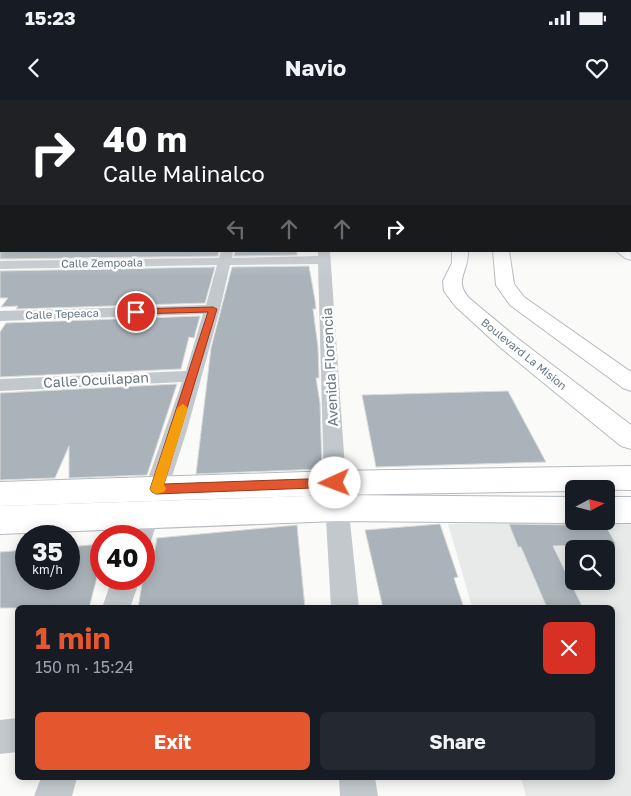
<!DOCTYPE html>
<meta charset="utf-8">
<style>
:root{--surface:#171b24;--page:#242831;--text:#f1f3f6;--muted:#9ea1a6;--accent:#e4572e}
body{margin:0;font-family:"Golos Text",sans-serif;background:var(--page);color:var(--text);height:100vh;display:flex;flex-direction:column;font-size:19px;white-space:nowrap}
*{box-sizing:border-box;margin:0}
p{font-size:16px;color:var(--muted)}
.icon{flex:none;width:28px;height:28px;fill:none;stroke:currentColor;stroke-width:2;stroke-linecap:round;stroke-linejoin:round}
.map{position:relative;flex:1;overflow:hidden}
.side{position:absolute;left:15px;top:505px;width:600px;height:175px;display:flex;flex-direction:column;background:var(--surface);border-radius:8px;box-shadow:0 2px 12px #0003}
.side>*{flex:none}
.hud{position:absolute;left:0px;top:0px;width:631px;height:152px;box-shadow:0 2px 12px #0003;background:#202124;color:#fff;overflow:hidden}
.needle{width:32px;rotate:83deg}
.tools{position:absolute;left:565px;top:380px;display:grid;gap:10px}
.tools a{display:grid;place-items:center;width:50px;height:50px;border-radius:8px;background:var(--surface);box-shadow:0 2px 12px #0003;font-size:25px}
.speed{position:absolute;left:15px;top:425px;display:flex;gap:10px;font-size:25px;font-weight:700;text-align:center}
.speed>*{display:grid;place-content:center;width:65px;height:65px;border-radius:50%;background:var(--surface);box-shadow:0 2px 12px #0003;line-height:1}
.speed small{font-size:12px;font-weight:400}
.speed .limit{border:8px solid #d22;background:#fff;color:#111}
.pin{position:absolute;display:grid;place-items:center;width:42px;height:42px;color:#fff;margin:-21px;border:2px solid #fff;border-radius:50%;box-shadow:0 1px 5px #0007}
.me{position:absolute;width:55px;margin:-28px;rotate:268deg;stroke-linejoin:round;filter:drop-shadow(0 0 4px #0008)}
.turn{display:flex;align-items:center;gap:18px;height:105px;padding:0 20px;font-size:22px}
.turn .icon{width:65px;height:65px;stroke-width:2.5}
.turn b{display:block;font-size:35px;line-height:42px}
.lanes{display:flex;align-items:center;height:48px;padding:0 20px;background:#0003;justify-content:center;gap:25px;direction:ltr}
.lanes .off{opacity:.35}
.round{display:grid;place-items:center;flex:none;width:52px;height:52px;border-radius:8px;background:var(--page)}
.head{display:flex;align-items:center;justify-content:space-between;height:85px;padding:0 20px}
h1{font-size:30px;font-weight:700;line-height:38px;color:var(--accent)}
.primary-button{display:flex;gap:10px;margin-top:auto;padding:10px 20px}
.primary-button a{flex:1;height:58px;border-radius:8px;background:var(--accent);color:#fff;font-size:20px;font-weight:700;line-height:58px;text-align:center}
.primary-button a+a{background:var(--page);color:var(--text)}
.status{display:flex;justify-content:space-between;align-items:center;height:35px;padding:0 25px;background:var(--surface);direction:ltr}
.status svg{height:14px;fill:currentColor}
header{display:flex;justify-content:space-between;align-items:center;height:65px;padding:0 20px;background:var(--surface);font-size:22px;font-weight:700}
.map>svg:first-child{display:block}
.built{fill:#e8e9e9;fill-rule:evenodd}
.building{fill:#aab3b9;stroke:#dcdcda}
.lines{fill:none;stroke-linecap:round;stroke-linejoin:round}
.secondary-casing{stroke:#b3babf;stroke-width:2}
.primary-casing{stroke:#b5babe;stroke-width:2}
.street{fill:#c3c8cc;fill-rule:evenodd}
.secondary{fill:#fff;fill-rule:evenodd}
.primary{fill:#fff;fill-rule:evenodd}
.route{fill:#e4572e;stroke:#94391e}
.slow{fill:#f59e0b}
.labels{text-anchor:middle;stroke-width:5;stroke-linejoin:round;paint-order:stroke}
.far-street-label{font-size:11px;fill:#657683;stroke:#fff}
.street-label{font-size:14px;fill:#657683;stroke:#fff}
</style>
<div class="status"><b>15:23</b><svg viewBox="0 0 49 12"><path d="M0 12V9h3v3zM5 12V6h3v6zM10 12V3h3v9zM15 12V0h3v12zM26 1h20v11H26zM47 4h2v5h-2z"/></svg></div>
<header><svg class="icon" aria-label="back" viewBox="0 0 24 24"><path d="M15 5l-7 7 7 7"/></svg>Navio<svg class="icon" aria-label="heart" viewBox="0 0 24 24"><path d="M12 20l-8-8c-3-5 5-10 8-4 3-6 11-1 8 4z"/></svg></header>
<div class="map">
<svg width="631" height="696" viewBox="0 0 631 696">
<rect width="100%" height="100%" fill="#fafaf8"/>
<path class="built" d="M631,420V696H526L521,678H612V508L472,507L448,424ZM574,449H606V481H574Z"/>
<g class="building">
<path d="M0,151H219L218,156L0,159Z"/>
<path d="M235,151H297V155L234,156Z"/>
<path d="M309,166L315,200L316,209H313L318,247L319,278H316L320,303L322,369L196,374L211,248L232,167Z"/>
<path d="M215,167L205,203L16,209L18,206L1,207L8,198H0V171Z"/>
<path d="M200,216L194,238L189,237L181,269L0,277V232L6,223Z"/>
<path d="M177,284L147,375L69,378V346L55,378L0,380V293Z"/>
<path d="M508,291L546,362L376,367L362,295Z"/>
<path d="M581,421H599L605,425L616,444L553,446L583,508H547L521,447H518L509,424L574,425Z"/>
<path d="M440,424L458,477L454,478L464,508H383L365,430Z"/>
<path d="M297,425L305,508H138L145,466L152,465L157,438Z"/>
<path d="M101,444V462L89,508H0V452L26,450V479H69V447Z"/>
</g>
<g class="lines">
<defs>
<g id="secondary">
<path d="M452,151H468C469,172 453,180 469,198L517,238L631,325V349L621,346L501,248L455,206L444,191L443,181L452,163Z"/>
<path d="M493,151H509L514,184L524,197L631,272V291L623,288L510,205L496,185Z"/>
<path d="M631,366V390L574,389V391L335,395L0,406V382L335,371Z"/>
<path d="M337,395L574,397V421H579L574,423L337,421L0,434V406Z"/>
<path d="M606,397H631V423H606L601,421H606Z"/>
</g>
<g id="primary">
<rect x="630" y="127" width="1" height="9"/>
<path d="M630,148L631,160L625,158L616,151H630Z"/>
</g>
</defs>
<use href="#secondary" class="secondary-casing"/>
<use href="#primary" class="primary-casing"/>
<g class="street">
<rect x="0" y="97" width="1" height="6"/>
<rect x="0" y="124" width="1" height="6"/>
<path d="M221,151H233L232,158L318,156V151H330L346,383L359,508H331L324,383L318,164L230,165L220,209L187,330L150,444L144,446V436H128L182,282L0,291V279L186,271L203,214L0,221V211L206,205L217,165L0,169V161L219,158Z"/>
<path d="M112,479H140L130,508H102Z"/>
<path d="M18,618V652L0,654V620Z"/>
<path d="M41,678H77L72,696H34Z"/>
<path d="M339,678H375L378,696H340Z"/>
</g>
<use href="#secondary" class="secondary"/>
<use href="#primary" class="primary"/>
</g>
<linearGradient id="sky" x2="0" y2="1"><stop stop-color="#96bcdc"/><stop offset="0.45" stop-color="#fdfdfc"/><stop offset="1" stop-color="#fdfdfc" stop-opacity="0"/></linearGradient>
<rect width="631" height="177" fill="url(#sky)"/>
<path class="route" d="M213,207L217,209L164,384L335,378L339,380L341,383L339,387L156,394L152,392L150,389L208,212L136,214L132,212L136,209Z"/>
<path class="slow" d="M183,304L188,308L164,385L166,389L164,392L156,394L152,392L150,389L177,308Z"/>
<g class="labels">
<g class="far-street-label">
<text transform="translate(102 163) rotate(-1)" y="4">Calle Zempoala</text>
<text transform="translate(62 214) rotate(-2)" y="4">Calle Tepeaca</text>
<text transform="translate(524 254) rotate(39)" y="4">Boulevard La Mision</text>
</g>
<g class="street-label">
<text transform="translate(330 267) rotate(-93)" y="5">Avenida Florencia</text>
<text transform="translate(96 280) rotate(-3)" y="5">Calle Ocuilapan</text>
</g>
</g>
</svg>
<div class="tools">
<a><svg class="needle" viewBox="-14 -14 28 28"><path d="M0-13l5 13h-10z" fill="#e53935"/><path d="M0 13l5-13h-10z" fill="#9ea1a6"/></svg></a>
<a><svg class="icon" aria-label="search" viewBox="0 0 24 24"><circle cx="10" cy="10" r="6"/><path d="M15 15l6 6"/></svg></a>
</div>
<div class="speed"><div>35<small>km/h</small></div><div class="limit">40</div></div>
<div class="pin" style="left:136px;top:212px;background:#d93025"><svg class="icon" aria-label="arrive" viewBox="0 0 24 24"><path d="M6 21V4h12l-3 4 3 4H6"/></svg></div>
<svg class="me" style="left:335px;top:383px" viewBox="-20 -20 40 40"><circle r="19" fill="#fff"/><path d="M0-13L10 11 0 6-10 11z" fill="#e4572e"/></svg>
<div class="hud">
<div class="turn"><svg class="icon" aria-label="right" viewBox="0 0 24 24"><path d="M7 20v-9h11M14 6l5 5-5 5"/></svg><div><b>40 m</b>Calle Malinalco</div></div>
<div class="lanes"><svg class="icon off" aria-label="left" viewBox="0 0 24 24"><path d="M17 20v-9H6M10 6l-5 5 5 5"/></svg><svg class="icon off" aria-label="ahead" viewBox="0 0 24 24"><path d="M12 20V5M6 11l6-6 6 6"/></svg><svg class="icon off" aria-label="ahead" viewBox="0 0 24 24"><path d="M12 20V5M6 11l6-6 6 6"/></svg><svg class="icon" aria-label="right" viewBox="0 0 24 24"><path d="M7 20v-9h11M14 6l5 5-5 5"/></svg></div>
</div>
<section class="side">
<div class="head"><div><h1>1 min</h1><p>150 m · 15:24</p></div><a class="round" style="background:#d93025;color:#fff"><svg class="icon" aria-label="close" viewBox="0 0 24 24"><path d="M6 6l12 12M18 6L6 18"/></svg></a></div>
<div class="primary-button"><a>Exit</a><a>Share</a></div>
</section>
</div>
